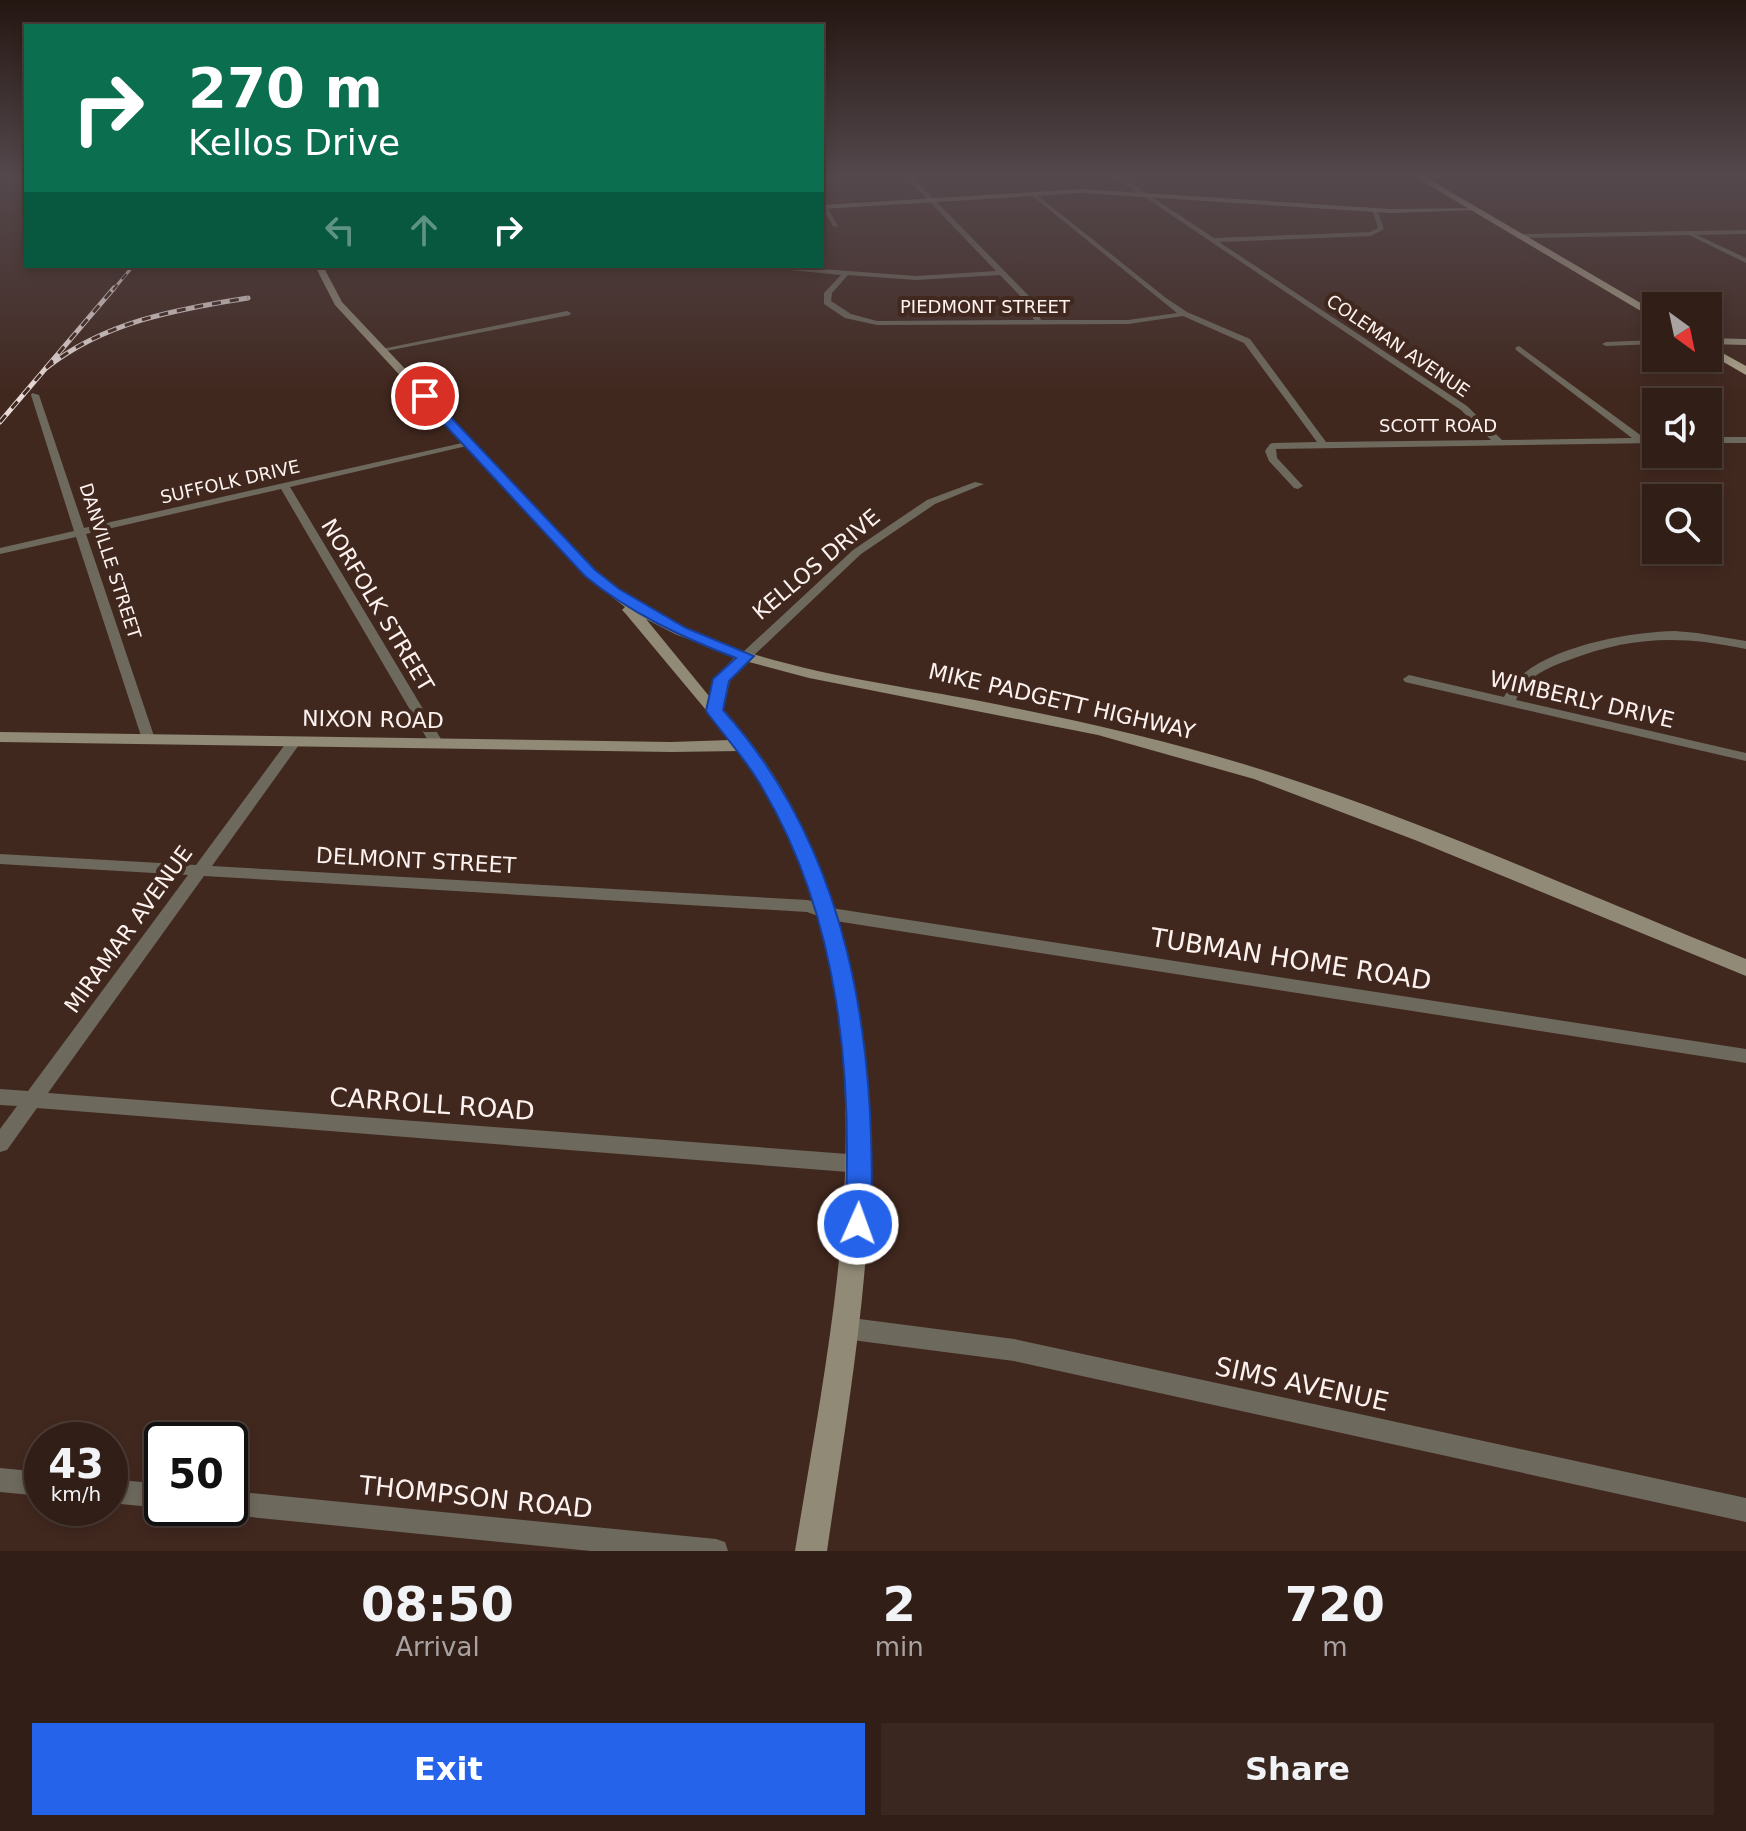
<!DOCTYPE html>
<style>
:root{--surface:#311e17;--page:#392720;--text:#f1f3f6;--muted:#a8a2a1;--line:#4c3c36;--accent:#2563eb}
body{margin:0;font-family:"DejaVu Sans",sans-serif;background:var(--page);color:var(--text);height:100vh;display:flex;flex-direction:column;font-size:30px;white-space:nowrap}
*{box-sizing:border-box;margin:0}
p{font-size:26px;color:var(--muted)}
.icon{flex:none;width:44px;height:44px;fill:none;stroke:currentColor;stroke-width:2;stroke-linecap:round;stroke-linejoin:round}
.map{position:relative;height:1551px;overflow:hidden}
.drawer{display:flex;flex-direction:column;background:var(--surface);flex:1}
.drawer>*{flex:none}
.guide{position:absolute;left:24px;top:24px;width:800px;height:244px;border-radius:0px;box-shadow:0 4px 12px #0003,0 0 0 2px var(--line);background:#0b6e4f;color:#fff;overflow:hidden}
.needle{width:52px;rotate:147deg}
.fabs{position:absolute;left:1642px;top:292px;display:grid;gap:16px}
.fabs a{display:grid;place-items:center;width:80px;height:80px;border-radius:0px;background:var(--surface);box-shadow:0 4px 12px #0003,0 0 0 2px var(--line);font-size:40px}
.speed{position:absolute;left:24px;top:1422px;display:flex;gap:16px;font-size:40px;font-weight:700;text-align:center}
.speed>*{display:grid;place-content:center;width:104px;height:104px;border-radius:50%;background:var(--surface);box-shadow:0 4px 12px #0003,0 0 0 2px var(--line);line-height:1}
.speed small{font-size:20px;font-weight:400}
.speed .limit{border:4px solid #111;border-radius:12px;background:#fff;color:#111}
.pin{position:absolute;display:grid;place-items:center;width:68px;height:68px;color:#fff;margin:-34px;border:4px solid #fff;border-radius:50%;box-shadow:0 2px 8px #0007}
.me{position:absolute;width:88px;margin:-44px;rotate:2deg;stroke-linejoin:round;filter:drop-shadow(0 0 6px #0008)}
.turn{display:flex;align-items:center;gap:28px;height:168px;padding:0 32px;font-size:36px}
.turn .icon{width:104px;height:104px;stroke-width:2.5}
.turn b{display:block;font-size:56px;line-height:68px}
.lanes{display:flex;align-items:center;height:76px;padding:0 32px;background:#0003;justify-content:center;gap:40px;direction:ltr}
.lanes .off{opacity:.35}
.eta{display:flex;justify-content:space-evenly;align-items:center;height:136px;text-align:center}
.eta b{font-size:48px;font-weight:600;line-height:56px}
.button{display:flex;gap:16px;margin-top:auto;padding:16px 32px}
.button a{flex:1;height:92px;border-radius:0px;background:var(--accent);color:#fff;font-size:32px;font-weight:600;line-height:92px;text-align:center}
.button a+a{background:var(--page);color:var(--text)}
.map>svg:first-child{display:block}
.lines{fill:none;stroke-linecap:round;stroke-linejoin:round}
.street{fill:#6e695d;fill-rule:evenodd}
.secondary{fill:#918a77;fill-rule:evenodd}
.primary{fill:#aca28a;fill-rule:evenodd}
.rail-far1-casing{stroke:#e7dad7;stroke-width:3}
.rail-casing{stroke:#e7dad7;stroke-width:5}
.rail-far1{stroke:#41281f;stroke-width:2;stroke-dasharray:7;stroke-linecap:butt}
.rail{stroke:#41281f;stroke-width:3;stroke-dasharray:9;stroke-linecap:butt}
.route{fill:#2563eb;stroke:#184099;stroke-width:2}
.labels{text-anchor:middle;stroke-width:8;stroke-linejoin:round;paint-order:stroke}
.far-street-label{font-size:18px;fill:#fdf2ef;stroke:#41281f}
.street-label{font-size:22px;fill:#fdf2ef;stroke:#41281f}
.near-street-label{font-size:26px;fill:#fdf2ef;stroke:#41281f}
</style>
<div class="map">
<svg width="1746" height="1551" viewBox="0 0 1746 1551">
<rect width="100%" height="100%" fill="#41281f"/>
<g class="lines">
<g class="street">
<path d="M920,175L912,177L1032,299L1041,320H1128L1177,313L1030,194L1032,191L1166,298L1187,312L1250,339L1326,442L1491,440L1461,410L1112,175H1119L1214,238L1370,232L1378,228L1372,210L1377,209L1384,229L1371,236L1219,242L1467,406L1502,440L1632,438L1516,350L1515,348L1519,346L1643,437H1656V443L1276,449L1277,458L1303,486L1298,489L1294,488L1269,461L1265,451L1270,444L1273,443L1317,442L1244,343L1183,316L1128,324L877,325L845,318L824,304V293L841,275L748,266H780L916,276L996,271L905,176ZM848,275L916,280L1000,275L1026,302L1034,320L877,321L851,314L831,301L832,293Z"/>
<path d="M822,200L825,202L838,227L833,226L822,207Z"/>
<path d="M1746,230V234L1697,235L1746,258V263L1689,235L1519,238L1516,236L1519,234Z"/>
<path d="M715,266H731L728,268Z"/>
<path d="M567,311L571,313L570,315L381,352L377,350Z"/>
<path d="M1656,340V344L1606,346L1602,344L1606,342Z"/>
<path d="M32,393L39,395L84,528L471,441V445L290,487L444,744L442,747H432L430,744L281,489L86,534L155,739L148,743L143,742L76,537L0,554V548L74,531L31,395Z"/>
<rect x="1708" y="437" width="38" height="6"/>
<path d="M975,482L984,484L935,504L861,554L750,659H742L740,656L742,653L853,550L927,500Z"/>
<path d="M1675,631L1697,633L1746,641V649C1681,635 1631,636 1569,660C1547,668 1525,677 1516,700L1746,753V761L1405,682L1403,679L1409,675L1504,697C1527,649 1626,632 1675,631Z"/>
<path d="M294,738L301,742L212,866L808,900L831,908L1746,1049V1063L829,920L807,912L204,876L48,1093L861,1155L868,1158L871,1164L868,1170L861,1173L37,1108L7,1150L0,1152V1129L17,1106L0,1105V1089L28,1091L188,875L0,864V854L196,865L289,739Z"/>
<path d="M844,1317L1014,1339L1746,1498V1522L1014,1361L844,1339L836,1336L833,1328L836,1320Z"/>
<path d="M0,1468L42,1472V1496L0,1492Z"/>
<path d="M110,1479L162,1484V1508L110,1503Z"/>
<path d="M230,1491L716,1539L725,1542L728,1551H591L230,1515L221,1512L220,1508H230Z"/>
</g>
<g class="secondary">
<path d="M1082,189L1391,209L1475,208L1479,210L1391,213L1082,193L822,209V205Z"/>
<path d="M315,266H323L342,302L595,570C610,581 624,593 639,603C735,666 869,680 980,701C1076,720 1172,741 1266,771C1429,823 1587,895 1746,959V976L1415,840L1254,779L1098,735L809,678L749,662L730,680L723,711C766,755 795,806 818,863C909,1085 860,1323 827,1551H795C832,1323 886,1086 799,863C783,823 765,785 740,751L671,752L0,742V732L671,742L731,740L625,613L622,610L625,607L585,576L335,305ZM646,619L675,634L735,657L714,679L709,696Z"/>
<path d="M1708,338L1746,339V345L1708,344Z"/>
</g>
<g class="primary">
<path d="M1412,175H1422L1656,312V320Z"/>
<path d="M1708,345L1746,366V375L1708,353Z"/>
</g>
<defs>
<path id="rail-far1" d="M113,290L133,266"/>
<g id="rail">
<path d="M46,368C106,321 175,310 248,298"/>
<path d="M0,422L114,288"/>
</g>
</defs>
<use href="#rail-far1" class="rail-far1-casing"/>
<use href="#rail" class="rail-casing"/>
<use href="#rail-far1" class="rail-far1"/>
<use href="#rail" class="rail"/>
</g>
<linearGradient id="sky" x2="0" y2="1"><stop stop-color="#241611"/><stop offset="0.45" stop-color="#54484d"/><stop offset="1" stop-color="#54484d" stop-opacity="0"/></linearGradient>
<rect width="1746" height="392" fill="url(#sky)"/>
<path class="route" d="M421,394H429L595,570L619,589L686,628L754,656L729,681L723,710C850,851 877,1041 871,1224L867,1233L858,1236L849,1233L845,1224C853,1076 840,920 763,789C747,760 725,737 706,711L713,679L736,658C681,637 630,613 585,576L421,399Z"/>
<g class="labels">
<g class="far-street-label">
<text x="985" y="313">PIEDMONT STREET</text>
<text transform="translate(1398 346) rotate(34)" y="6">COLEMAN AVENUE</text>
<text x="1438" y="432">SCOTT ROAD</text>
<text transform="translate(230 482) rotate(-13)" y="6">SUFFOLK DRIVE</text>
<text transform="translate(110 561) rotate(72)" y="6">DANVILLE STREET</text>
</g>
<g class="street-label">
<text transform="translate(816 564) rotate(-40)" y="8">KELLOS DRIVE</text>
<text transform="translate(378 605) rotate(59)" y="8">NORFOLK STREET</text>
<text transform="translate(1582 699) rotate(13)" y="8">WIMBERLY DRIVE</text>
<text transform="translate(1062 701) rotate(13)" y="8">MIKE PADGETT HIGHWAY</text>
<text transform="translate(373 719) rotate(1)" y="8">NIXON ROAD</text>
<text transform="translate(416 860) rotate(3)" y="8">DELMONT STREET</text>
<text transform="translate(128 929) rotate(-54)" y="8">MIRAMAR AVENUE</text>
</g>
<g class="near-street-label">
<text transform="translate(1291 959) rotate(9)" y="9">TUBMAN HOME ROAD</text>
<text transform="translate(432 1104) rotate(4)" y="9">CARROLL ROAD</text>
<text transform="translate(1302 1384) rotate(12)" y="9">SIMS AVENUE</text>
<text transform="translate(476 1497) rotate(6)" y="9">THOMPSON ROAD</text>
</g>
</g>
</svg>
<div class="fabs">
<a><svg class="needle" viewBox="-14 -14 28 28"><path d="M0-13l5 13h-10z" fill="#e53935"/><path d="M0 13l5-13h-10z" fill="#a8a2a1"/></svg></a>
<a><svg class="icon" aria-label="sound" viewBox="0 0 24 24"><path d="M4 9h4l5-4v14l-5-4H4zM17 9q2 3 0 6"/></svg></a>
<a><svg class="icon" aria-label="search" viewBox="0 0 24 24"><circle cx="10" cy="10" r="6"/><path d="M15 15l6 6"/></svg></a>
</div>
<div class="speed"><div>43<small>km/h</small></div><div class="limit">50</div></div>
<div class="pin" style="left:425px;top:396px;background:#d93025"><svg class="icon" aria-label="arrive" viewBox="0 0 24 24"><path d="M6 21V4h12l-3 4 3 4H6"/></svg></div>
<svg class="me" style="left:858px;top:1224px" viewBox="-20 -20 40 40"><circle r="17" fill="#2563eb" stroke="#fff" stroke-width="3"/><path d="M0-11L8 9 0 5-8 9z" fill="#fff"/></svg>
<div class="guide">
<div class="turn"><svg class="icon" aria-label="right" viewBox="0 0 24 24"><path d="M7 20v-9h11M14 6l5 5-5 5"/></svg><div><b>270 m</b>Kellos Drive</div></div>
<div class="lanes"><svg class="icon off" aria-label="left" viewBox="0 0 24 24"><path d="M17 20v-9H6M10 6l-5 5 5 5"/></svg><svg class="icon off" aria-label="ahead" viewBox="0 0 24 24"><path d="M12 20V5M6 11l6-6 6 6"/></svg><svg class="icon" aria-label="right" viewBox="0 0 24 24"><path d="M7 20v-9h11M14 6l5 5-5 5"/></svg></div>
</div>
</div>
<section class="drawer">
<div class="eta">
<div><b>08:50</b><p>Arrival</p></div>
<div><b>2</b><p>min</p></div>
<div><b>720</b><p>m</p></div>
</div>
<div class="button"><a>Exit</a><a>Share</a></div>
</section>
